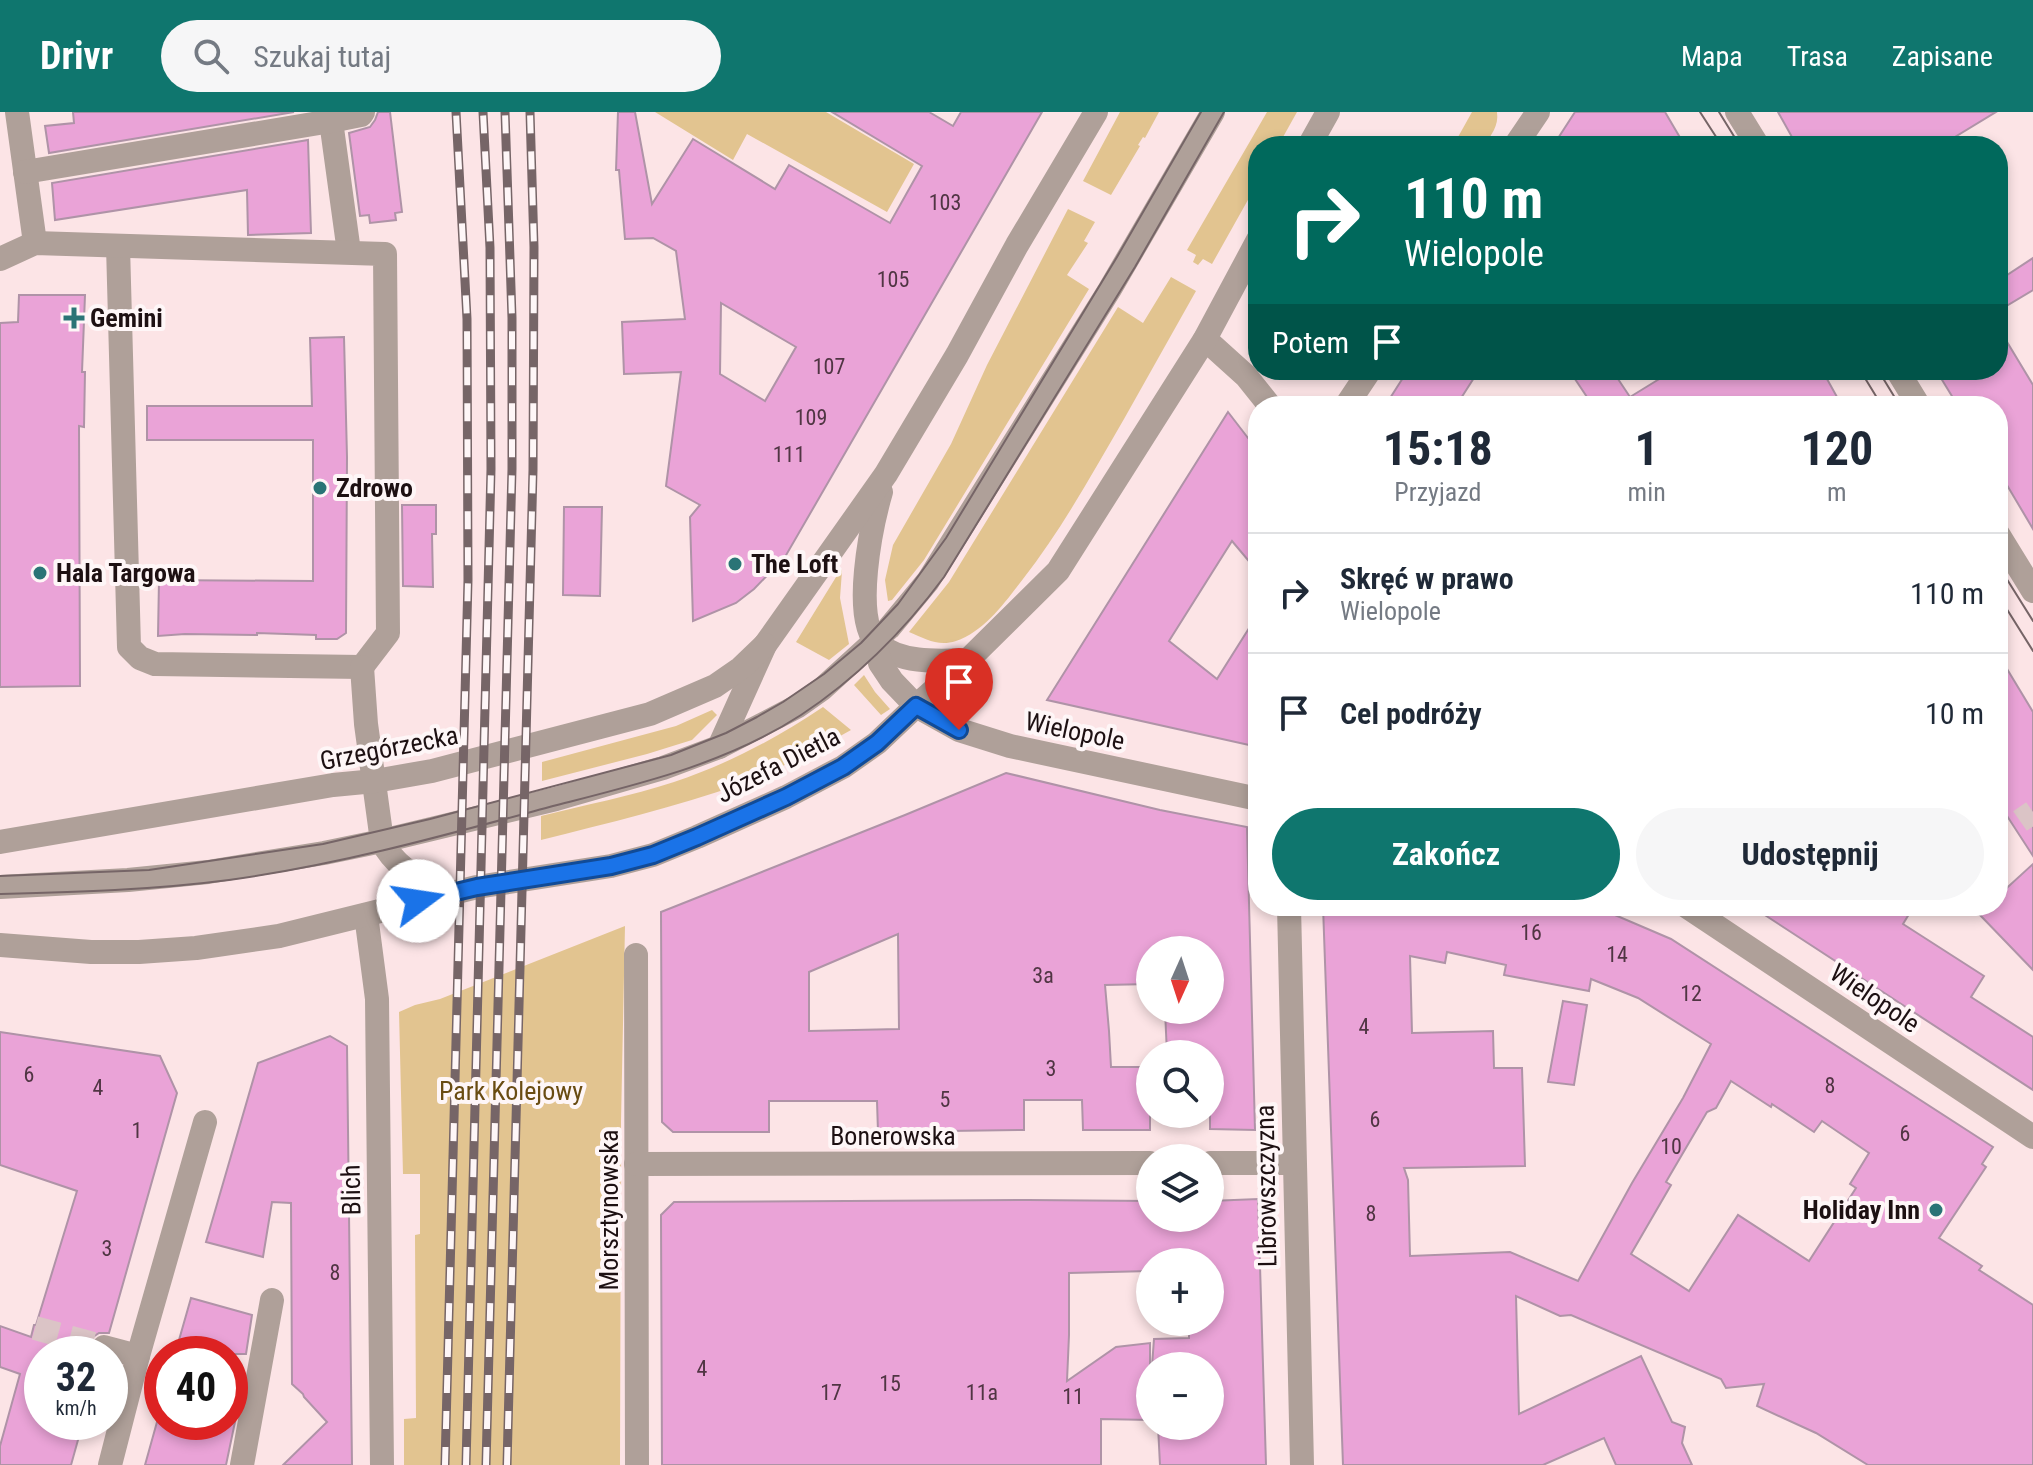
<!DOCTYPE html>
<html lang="pl">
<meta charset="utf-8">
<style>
:root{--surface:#fff;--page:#f6f6f7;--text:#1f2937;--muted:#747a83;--line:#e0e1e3;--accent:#0f766e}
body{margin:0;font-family:"Roboto Condensed",sans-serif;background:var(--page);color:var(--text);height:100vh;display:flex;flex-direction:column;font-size:30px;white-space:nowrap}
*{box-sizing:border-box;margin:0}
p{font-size:26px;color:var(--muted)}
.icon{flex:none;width:44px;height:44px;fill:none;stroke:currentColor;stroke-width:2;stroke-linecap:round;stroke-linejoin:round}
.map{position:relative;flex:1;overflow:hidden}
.panel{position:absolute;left:1248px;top:284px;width:760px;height:520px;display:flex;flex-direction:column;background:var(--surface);border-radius:32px;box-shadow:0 4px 12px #0003}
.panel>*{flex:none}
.banner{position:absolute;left:1248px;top:24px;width:760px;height:244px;border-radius:32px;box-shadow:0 4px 12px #0003;background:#00695c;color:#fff;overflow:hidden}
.needle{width:52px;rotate:183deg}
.buttons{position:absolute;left:1136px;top:824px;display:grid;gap:16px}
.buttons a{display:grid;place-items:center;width:88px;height:88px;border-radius:50%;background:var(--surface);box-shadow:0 4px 12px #0003;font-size:40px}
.speed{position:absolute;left:24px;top:1224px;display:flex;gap:16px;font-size:40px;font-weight:700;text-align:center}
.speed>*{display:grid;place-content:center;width:104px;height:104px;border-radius:50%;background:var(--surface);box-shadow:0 4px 12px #0003;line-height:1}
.speed small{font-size:20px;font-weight:400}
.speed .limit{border:12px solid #d22;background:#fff;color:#111}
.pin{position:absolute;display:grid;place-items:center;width:68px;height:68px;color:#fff;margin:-82px -34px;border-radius:50% 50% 50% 0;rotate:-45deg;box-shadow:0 0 8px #0007}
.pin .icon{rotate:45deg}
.me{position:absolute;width:88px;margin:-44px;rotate:76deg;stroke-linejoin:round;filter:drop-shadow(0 0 6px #0008)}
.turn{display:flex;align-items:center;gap:28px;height:168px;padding:0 24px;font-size:36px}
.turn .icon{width:104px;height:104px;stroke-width:2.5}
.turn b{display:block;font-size:56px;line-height:68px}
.then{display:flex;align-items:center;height:76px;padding:0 24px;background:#0003;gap:16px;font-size:30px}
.eta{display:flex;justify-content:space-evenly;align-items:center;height:136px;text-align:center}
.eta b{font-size:48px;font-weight:700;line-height:56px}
.action{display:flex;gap:16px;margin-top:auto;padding:16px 24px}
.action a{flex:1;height:92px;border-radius:48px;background:var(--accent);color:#fff;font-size:32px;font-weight:700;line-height:92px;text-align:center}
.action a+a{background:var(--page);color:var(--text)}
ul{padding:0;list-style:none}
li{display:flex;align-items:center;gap:24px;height:120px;padding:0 24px;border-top:2px solid var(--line)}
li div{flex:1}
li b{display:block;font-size:30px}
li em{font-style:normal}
header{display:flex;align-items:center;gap:48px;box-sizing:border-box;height:112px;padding:0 40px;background:var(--accent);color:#fff}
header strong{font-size:38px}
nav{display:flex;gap:44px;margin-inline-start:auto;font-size:28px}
.search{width:560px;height:72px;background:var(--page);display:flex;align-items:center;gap:20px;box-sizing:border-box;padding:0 28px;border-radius:44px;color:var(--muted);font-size:30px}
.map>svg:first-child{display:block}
.green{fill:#e2c490}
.building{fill:#eaa3d7;stroke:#af93a7;stroke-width:2;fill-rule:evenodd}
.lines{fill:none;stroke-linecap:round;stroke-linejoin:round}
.minor-tunnel{stroke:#dbc4c6;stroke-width:24;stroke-dasharray:24 12;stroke-linecap:butt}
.minor{stroke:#afa099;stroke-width:24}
.tram{stroke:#766567;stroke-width:2}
.rail-casing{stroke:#766567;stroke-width:9}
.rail{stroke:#fef6f7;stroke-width:6;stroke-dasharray:18;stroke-linecap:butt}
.route-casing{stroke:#114b97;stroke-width:20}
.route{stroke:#1a73e8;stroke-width:14}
.poi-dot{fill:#2a7476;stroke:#fef6f7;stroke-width:3}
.labels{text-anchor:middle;stroke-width:8;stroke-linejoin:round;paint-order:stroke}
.number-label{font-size:22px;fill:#503543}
.poi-label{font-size:26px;font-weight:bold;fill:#1d1012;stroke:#fef6f7;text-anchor:start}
.street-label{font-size:26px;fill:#1d1012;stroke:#fef6f7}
.park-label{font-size:26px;fill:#694c12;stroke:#fef6f7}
</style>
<header>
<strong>Drivr</strong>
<div class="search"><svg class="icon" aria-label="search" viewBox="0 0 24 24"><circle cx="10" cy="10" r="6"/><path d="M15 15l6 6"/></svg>Szukaj tutaj</div>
<nav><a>Mapa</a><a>Trasa</a><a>Zapisane</a></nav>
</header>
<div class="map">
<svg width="2033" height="1353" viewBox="0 0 2033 1353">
<rect width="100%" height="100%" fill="#fce4e6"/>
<g class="green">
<path d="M655,0H826L914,52L887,100L747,22L733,48Z"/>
<path d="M1120,0H1159L1145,26L1143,25L1138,33L1140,34L1111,83L1083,69Z"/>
<path d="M1267,0H1297L1278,34H1258V70L1212,152L1203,147L1198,153L1193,150L1196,143L1187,138Z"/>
<path d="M1472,0H1497C1499,14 1491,23 1484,34H1453Z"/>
<path d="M1068,97L1095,110L1084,129L1088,131L1067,163L1089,177L924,448L892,488L888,489L885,468L893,433L951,332L987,253Z"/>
<path d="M1171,165L1196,179C1172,222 1148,264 1124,307C1092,362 1062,417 1023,467C1005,490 985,519 956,529C938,535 926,527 909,520L949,470L1118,195L1143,211Z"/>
<path d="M841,457L842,459L840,486L849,532L829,548L796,530Z"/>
<path d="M864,563L875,580L890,597L881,603L854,573Z"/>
<path d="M823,595L851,618C816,638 780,657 741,672C676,695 608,711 541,728V704C585,693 631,684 674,670C728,652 777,626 823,595Z"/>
<path d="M712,598L717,603L692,628L647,642L542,669V650L676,614Z"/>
<path d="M625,814L621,1010L620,1353H404V1307L416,1306L415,1123L420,1122V1062H403L399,900L415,893L440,887Z"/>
</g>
<g class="building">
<path d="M73,0H294L49,41L45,14L74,11Z"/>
<path d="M378,0H390L402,100L395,101L396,108L370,111L369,103L360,104L349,21L370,15L375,8Z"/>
<path d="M618,0H635L652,92L693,27L775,77L789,53L890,111L922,54L832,0H929L953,14L961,0H1042L785,445L754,477L736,491L693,509L690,405L700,393L666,374L681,260L624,262L622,210L685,207L676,139L653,126L625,127L619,58H616ZM721,191L796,235L765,289L720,262Z"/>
<path d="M1575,0H1665L1685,34H1553Z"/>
<path d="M1778,0H1996L1940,34H1797Z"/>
<path d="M308,28L311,121L248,123L247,78L55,108L52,71Z"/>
<path d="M2033,146V178L1998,199V169Z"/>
<path d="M19,183H85L82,260H85L84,315L79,314L80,574L0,575V211L18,210Z"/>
<path d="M1998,215L2033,273V417L1998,358V294H1958L1936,258H1998Z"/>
<path d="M344,225L347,345L346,521L337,527H316V523L257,521V523L185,522L158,524L159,468L313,469V328H147V294H312L310,226Z"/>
<path d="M1408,258H1479L1456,294H1385Z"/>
<path d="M1569,258H1612L1630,285L1674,258H1822L1842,294H1593Z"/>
<path d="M1228,300L1258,339V460L1232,429L1169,529L1217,567L1258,502V635L1047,588Z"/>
<path d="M402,393H436V422H432L433,475L403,474Z"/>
<path d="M564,395H602L600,484L563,483Z"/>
<path d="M1998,542L2033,600V744L1998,690Z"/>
<path d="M1006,661L1160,698L1247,715L1255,1018L1210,1017V942H1167L1165,898H1210V838H1150V872L1105,873L1109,919L1111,955H1150V1018H1083L1082,988H1024V1018L878,1020L877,989H769V1020H673L662,1010L661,800L905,703ZM898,822L899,917L809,919V860Z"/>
<path d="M2033,752V858L1979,802L1988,794H1998V784Z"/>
<path d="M1323,794H1594L1671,827L1993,1035L1982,1052L1986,1055L1939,1126L1982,1154L1979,1158L2033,1193V1353H1868L1816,1321L1757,1294L1764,1272L1726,1276L1721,1267L1571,1203L1560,1204L1516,1184L1519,1302L1641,1244L1672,1310L1685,1315L1682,1331L1692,1353H1616L1604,1326L1543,1353H1343ZM1447,840L1506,853L1504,863L1589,879L1591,867L1638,886L1711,932L1683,986L1632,1071L1578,1169L1510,1140L1410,1144L1408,1068L1404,1056L1525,1054L1522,956H1494L1493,919L1412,921L1410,844L1445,851ZM1731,969L1771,995L1772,992L1814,1020L1822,1009L1869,1041L1850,1072L1856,1076L1809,1149L1738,1103L1689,1179L1631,1142L1671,1073L1666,1070L1707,1000L1716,996Z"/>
<path d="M1751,794H1914L1903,812L1984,864L1971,885L2033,925V978Z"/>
<path d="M1563,889L1587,893L1574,973L1548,970Z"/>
<path d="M0,920L160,944L177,981L109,1221H99L93,1225L89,1232L91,1242H42V1310H83L71,1353H0V1334L20,1262L0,1255V1214L31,1225L34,1213H36L77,1079L0,1053Z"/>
<path d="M330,924L347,934L352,1353H283L327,1310L304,1285L303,1282L292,1272L291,1091L272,1090L263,1145L206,1130L258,951Z"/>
<path d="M1258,1087L1266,1353H1160L1158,1314H1210V1254H1152L1154,1227L1189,1226V1210H1210V1150H1150V1159L1069,1161V1223L1067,1269L1116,1235L1150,1231V1308L1101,1307V1353H662L661,1103L674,1090L1028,1088L1150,1089V1106H1210V1089Z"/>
<path d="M191,1186L252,1203L246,1242H175Z"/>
<path d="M157,1310H235L226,1353H145Z"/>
</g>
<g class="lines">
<g class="minor-tunnel">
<path d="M2020,709L2033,700"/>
<path d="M35,1216L104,1235"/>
</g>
<g class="minor">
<path d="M17,0L35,131"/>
<path d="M1737,0L1758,34"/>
<path d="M331,9L349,140"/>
<path d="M1309,34L1328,0"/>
<path d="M1515,34L1538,0"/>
<path d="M25,60L331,9L361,3L363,0"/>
<path d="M118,134L129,535L140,546L155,552L362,555"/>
<path d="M0,147L35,131L385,142L388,521L362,555"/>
<path d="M1205,227L1246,264L1270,294"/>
<path d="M1897,258L1919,294"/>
<path d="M1346,294L1370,258"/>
<path d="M881,380C872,411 851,508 878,532C901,552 940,549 968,548"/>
<path d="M1998,422L2033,479"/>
<path d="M875,529L880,551L892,569L916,594L959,618L1010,634L1258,687"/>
<path d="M362,555L366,612L382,729C394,755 421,768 444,782"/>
<path d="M719,635L765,533L886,362L957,243L1017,133L1096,0"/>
<path d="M0,730L333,673L375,669L432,659L650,602L715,574L741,556L765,533"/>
<path d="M0,775L128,768L208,760L324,741L382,729L556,687L663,656L719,635L798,594L822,577L889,516L928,469L1110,177L1213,0"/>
<path d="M1289,794L1302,1353"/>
<path d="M1686,794L2033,1025"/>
<path d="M366,803L377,887L382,1353"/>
<path d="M0,833L91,840H139L196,836L279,824L477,775L611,754L653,743L697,725L786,685L843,655L877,631L916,594L968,548L1058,459L1205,227L1258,128"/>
<path d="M636,843L637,1353"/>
<path d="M1210,1051H1293"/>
<path d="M636,1052L1150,1051"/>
<path d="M104,1235L138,1244"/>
<path d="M110,1353L138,1244L205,1010"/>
<path d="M242,1353L272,1188"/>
</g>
<g class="tram">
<path d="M1700,0L1722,34"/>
<path d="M1719,0L1740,34"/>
<path d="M1860,258L1882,294"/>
<path d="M1878,258L1900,294"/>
<path d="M1998,453L2033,509"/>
<path d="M1998,483L2033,539"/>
<path d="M0,764L149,758L323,732L430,707L671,643L726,621L757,605L783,590L824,562L861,531L898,492L946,426L1117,145L1201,0"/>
<path d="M0,782C76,780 153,778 229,768C339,753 446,723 553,694C639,672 726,652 801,603C857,566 904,519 944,465L1135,155L1224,0"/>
</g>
<defs>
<g id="rail">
<path d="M445,1353L468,468L467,207L456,0"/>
<path d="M466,1353L491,357L490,136L483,0"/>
<path d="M486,1353L512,357V206L505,0"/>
<path d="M507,1353L533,358L534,135L530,0"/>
</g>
</defs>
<use href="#rail" class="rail-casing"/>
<use href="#rail" class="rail"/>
</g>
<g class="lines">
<defs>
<path id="route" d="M418,789L477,775L611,754L653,743L697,725L786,685L843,655L877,631L916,594L959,618"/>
</defs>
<use href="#route" class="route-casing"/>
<use href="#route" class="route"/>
</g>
<g class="poi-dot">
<path d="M70 194h8v8h8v8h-8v8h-8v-8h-8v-8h8z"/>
<circle cx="320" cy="376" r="8"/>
<circle cx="735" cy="452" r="8"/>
<circle cx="40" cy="461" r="8"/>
<circle cx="1936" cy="1098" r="8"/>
</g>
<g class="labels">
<g class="number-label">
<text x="945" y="98">103</text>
<text x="893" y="175">105</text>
<text x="829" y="262">107</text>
<text x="811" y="313">109</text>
<text x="789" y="350">111</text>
<text x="1531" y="828">16</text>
<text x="1617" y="850">14</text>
<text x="1043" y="871">3a</text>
<text x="1691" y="889">12</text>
<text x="1364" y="922">4</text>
<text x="1051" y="964">3</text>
<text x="29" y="970">6</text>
<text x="1830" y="981">8</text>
<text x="98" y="983">4</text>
<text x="945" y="995">5</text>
<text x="1375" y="1015">6</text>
<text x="137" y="1026">1</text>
<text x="1905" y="1029">6</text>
<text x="1671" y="1042">10</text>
<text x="1371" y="1109">8</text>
<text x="107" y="1144">3</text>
<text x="335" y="1168">8</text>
<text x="702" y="1264">4</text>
<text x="890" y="1279">15</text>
<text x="831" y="1288">17</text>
<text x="982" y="1288">11a</text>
<text x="1073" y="1292">11</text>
</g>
<g class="poi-label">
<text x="90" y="215">Gemini</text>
<text x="336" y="385">Zdrowo</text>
<text x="751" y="461">The Loft</text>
<text x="56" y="470">Hala Targowa</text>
<text x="1920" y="1107" text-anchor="end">Holiday Inn</text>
</g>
<g class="street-label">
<text transform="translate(1075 619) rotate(12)" y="9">Wielopole</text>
<text transform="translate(389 636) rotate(-11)" y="9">Grzegórzecka</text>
<text transform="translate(778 653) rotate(-27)" y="9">Józefa Dietla</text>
<text transform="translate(1875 886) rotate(34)" y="9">Wielopole</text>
<text x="893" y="1033">Bonerowska</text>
<text transform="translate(1266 1074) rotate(-91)" y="9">Librowszczyzna</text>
<text transform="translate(351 1078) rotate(-91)" y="9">Blich</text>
<text transform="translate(609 1098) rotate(-90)" y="9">Morsztynowska</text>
</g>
<g class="park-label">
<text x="511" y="988">Park Kolejowy</text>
</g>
</g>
</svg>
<div class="buttons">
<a><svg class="needle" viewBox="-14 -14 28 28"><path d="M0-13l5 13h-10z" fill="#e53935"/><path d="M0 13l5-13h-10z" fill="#747a83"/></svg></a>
<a><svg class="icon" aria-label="search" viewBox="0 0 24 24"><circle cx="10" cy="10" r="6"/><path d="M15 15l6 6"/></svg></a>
<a><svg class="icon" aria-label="layers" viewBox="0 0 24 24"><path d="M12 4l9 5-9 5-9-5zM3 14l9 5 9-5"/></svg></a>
<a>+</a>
<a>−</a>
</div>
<div class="speed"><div>32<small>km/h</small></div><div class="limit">40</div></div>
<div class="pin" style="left:959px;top:618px;background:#d93025"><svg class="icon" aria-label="arrive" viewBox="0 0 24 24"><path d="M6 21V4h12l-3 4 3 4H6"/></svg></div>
<svg class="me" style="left:418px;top:789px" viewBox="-20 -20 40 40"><circle r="19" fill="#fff"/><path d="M0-13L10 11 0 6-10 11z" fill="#1a73e8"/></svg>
<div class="banner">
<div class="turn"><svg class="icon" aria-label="right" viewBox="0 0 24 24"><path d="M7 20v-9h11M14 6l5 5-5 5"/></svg><div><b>110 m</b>Wielopole</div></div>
<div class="then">Potem<svg class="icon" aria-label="arrive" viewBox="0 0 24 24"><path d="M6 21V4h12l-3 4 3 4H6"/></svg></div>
</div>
<section class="panel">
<div class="eta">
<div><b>15:18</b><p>Przyjazd</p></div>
<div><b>1</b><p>min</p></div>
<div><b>120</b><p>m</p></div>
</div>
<ul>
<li><svg class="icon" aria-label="right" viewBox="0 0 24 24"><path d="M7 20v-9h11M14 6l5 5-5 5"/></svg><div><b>Skręć w prawo</b><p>Wielopole</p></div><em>110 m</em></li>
<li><svg class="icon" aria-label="arrive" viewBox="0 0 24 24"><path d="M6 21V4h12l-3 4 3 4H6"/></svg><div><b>Cel podróży</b></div><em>10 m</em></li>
</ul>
<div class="action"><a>Zakończ</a><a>Udostępnij</a></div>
</section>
</div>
